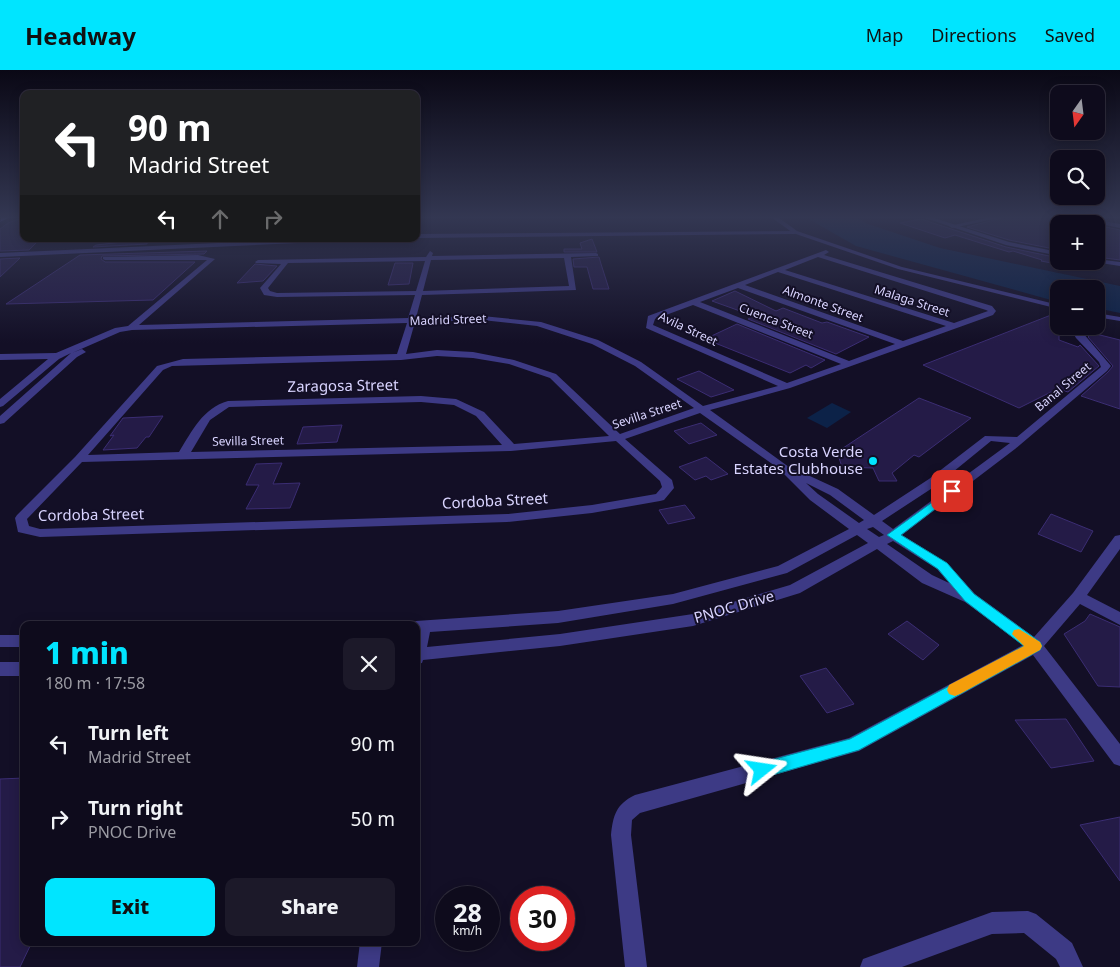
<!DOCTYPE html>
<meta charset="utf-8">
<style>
:root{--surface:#0e0b1c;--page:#1c1929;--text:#f1f3f6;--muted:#9b9ba3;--line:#2e2b3b;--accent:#00e5ff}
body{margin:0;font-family:"Noto Sans",sans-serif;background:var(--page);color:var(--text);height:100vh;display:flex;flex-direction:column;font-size:19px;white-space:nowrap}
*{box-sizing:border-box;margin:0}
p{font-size:16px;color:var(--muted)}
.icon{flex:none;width:28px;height:28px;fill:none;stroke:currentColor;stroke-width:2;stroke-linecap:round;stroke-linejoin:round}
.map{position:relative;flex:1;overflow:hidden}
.details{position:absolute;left:20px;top:551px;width:400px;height:325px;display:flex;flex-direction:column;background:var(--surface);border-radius:10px;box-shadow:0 2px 12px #0003,0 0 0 1px var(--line)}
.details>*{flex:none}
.banner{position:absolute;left:20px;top:20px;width:400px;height:152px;border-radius:10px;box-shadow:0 2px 12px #0003,0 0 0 1px var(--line);background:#202124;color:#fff;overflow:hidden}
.needle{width:32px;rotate:194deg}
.buttons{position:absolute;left:1050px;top:15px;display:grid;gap:10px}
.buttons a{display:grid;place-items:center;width:55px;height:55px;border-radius:10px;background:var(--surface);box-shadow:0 2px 12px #0003,0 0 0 1px var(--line);font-size:25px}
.speed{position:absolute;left:435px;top:816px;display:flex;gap:10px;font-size:25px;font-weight:700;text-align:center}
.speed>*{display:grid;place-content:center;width:65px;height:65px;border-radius:50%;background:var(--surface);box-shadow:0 2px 12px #0003,0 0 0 1px var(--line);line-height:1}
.speed small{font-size:12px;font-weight:400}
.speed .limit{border:8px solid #d22;background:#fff;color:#111}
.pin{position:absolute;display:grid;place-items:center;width:42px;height:42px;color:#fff;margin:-21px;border-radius:10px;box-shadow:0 2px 8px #0006}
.me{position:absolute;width:55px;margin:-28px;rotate:75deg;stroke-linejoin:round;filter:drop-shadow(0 0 4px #0008)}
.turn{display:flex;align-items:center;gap:18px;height:105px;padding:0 25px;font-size:22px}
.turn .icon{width:65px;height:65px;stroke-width:2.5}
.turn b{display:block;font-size:35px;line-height:42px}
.lanes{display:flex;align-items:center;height:48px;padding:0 25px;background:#0003;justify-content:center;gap:25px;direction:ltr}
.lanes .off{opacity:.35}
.round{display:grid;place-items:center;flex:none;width:52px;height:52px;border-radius:10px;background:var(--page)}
.overview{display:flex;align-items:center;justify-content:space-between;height:85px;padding:0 25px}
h1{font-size:30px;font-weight:800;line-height:38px;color:var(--accent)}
.button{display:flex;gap:10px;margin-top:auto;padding:10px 25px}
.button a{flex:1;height:58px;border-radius:10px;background:var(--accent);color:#111;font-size:20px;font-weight:800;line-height:58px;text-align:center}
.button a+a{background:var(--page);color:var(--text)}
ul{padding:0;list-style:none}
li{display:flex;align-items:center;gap:15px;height:75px;padding:0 25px}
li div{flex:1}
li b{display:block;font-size:19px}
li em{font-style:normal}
header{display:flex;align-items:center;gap:30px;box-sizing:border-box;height:70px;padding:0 25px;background:var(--accent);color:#111}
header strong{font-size:24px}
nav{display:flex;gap:28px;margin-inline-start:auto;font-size:18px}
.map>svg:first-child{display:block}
.water{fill:#0c2248}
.building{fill:#241b47;stroke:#3b2d73}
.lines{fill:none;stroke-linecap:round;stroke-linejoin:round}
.minor{fill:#3d3a85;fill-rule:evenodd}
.tertiary{fill:#3d3a85;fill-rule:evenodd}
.secondary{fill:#6f6bff;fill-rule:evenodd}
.route{fill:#00e5ff;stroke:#0095a6}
.slow{fill:#f59e0b}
.poi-dot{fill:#00e5ff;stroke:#130f26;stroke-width:2}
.labels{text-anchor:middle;stroke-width:4;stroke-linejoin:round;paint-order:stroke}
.far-street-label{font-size:12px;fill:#d9d4ff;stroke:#130f26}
.street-label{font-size:15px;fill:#d9d4ff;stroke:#130f26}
.poi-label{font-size:15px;fill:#d9d4ff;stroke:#130f26;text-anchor:end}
</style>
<header>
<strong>Headway</strong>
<nav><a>Map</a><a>Directions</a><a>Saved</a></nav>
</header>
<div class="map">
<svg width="1120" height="897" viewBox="0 0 1120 897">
<rect width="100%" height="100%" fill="#130f26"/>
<g class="water">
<path d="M805,147H856L868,154L940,178L1120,216V243L1096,238V219H1059V232L1051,230L856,176Z"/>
<path d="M832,333L851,342L827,358L807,348Z"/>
</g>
<g class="building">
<path d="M24,147V169L36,173L29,180L0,181V159L8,153Z"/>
<path d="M1006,147H1065L1090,154H1059V180L1009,170L967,157Z"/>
<path d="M921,149L1006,177L1059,188L1060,191L1057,194L1041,191L1042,190L1013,181L1009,182L955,165L945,168L900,153Z"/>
<path d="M1096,155L1120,160V190L1105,188V186L1096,184Z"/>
<path d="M148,169L147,174L93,177L96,175Z"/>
<path d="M592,169L597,182H564V179H582L580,173Z"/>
<path d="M207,181L204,184L102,186L101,189L105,192H195L153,230L6,234L80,185Z"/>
<path d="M599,187L601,194L609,219H593L587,197H574L573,189Z"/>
<path d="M20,188L0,207V189Z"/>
<path d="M395,193H413L409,214L388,215Z"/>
<path d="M255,194L277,196L263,211L237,213Z"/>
<path d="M735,221L776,241L783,238L822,253L827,252L869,267L836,284L748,249L754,246L712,231Z"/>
<path d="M1051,245L1059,247V270L1078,277L1080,275L1099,296L1068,322L1062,320L1056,324L1051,322L1019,338L923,295Z"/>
<path d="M737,254L825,290L811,298L806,295L790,303L705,269Z"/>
<path d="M1092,263L1120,270V339L1081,326L1108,302L1113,296L1088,267Z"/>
<path d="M699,301L734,320L711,327L677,309Z"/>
<path d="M919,328L971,348L919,387L914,385L892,403L897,411H879L873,398L842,397L837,382Z"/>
<path d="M163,346L149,367H146L137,378L103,380L114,365L110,366L123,348Z"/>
<path d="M701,353L717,365L689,374L674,361Z"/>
<path d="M342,355L337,372L297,374L303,357Z"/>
<path d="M706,387L728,404L711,410L706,406L695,410L679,397Z"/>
<path d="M282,393L273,414L300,413L290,438L246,439L259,415H246L256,394Z"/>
<path d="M685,435L695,448L668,454L659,440Z"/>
<path d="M1051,444L1093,461L1081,482L1038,464Z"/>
<path d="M1090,544L1120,557V617L1098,616L1064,564L1085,551Z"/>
<path d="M907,551L939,575L923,590L888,564Z"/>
<path d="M826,598L854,634L827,643L800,606Z"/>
<path d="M1066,649L1094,691L1051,698L1015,650Z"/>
<path d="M24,708V872H32L20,897H0V709Z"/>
<path d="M1120,747V811L1080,755Z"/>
</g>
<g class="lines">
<g class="minor">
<path d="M991,147H1004L952,158L949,156Z"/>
<path d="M1067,147H1080L1120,154V158Z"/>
<path d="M797,161L795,164L416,168V164Z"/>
<path d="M29,169H67L42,172Z"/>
<path d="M308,169H345L342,171L0,187V183Z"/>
<path d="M826,180L829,182L824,185L992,236L996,241L993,245L790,318L710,340L793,400L799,401L838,419L874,445L929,409L985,366L1017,367L1101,297L1099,292L1076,268L1069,256H1077L1111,296L1107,301L1015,379L902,465L947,493L975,524L1034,567L1073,523L1115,466L1120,465V479L1087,525L1120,542V555L1080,534L1044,576L1120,674V696L1114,694L1033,585L859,681L640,743L632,750L631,765L647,897H625L611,765C613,746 616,734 635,725L849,668L1023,575L965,532L922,513L877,479L800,523L693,556L560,576L423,590L422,593L416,594V555H410L416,551L558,541L673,524L778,496L849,459L810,430L778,398L700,343L625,369L672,410L674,418L664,430L660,431L592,443L507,452L40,467L18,462L15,448L17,445L75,387L157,296L183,289L397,284L407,253L132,260L120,262L72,283L82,279L86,282L77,287L4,353L0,354V346L71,283L59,289L3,336L0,337V329L48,289L0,290V284L56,283L115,258L128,256L207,190H105L103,189V187L198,185L215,189L139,255L408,248L415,225L277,227L264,225L260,218L281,194L256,193L255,192L258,190L426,187L430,181L433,183L432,186L596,183L598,184V186L571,187L576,220L422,225L416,248L482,246L541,252L598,270L641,292L703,336L778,316L646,258L648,246ZM818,187L986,240L988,241L954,253L785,200ZM564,188L569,216L423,221L431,190ZM425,191L416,221L277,223L270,221L268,218L288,193ZM778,202L946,256L903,271L745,215ZM738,218L895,274L849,291L700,232ZM693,235L841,294L787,313L653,255L655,249ZM482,250L537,256L592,274L635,296L694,338L620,364L556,304L514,290L473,282L437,280L406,284L415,252ZM437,286L473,288L509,294L550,308L609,366L514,374L484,342L456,329L421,326L228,331C203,338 192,361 179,382L88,385L163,300L172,296L401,290ZM421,332L454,335L476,346L502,375L191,382L210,350L229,337ZM616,371L660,411L662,417L656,424L592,435L507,444L40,459L29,456L27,449L82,392L511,381ZM991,371L1010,373L893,459L882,451L937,415ZM806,413L830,425L864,450L859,453L818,424ZM873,457L884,465L879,467L867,459ZM857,465L868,473L790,515L693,544L560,564L427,577L430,562L558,553L673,534L787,503ZM893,471L937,499L949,513L932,505L887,474Z"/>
<rect x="0" y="565" width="24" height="12"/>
<rect x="0" y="592" width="24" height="14"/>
<path d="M1028,841L1036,844L1072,873L1083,897H1060L1056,889L1024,863L992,864L902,897H860L863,889L992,842Z"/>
<path d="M360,872H382L379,897H357Z"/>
</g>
<g class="tertiary">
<path d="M771,147H778L797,161L902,197L1059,235V239L898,199L793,163Z"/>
<path d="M922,147H931L1009,172L1059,182V186L1006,175Z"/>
<path d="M1096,189L1120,192V196L1094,192Z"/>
<path d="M1096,243L1120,247V251L1096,247Z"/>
</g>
<path class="secondary" d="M2,147H10L0,152Z"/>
</g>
<linearGradient id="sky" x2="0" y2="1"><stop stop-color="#0a0815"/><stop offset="0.54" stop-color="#333752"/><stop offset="1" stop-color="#333752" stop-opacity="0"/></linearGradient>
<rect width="1120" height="273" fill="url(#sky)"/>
<path class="route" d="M952,418L956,419L957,421L956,423L901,465L947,493L974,524L1040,572L1042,576L1040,580L859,680L762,708L756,706L754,700L756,694L850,669L1024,576L965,531L938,499L887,465Z"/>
<path class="slow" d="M1019,559L1040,572L1042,576L1040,580L960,624L955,626L949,624L947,620L949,615L1024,576L1012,564L1014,560Z"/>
<circle class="poi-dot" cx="873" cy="391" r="5"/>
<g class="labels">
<g class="far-street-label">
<text transform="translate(912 231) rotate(18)" y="4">Malaga Street</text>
<text transform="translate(823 234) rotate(20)" y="4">Almonte Street</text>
<text transform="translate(448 250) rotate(-2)" y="4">Madrid Street</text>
<text transform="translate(776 251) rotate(21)" y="4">Cuenca Street</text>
<text transform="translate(688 259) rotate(25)" y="4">Avila Street</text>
<text transform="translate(1063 317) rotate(-40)" y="4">Banal Street</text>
<text transform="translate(647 344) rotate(-18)" y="4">Sevilla Street</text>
<text transform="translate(248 371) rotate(-1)" y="4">Sevilla Street</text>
</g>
<g class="street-label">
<text transform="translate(343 316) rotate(-1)" y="5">Zaragosa Street</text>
<text transform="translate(495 431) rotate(-3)" y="5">Cordoba Street</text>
<text transform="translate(91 445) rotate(-1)" y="5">Cordoba Street</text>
<text transform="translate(734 537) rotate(-16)" y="5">PNOC Drive</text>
</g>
<g class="poi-label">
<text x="863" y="387">Costa Verde<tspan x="863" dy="17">Estates Clubhouse</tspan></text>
</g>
</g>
</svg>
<div class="buttons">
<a><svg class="needle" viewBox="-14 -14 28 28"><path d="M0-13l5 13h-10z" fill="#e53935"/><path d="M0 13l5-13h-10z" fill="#9b9ba3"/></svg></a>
<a><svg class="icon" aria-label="search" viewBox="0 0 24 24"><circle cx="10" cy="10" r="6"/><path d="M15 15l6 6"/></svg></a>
<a>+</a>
<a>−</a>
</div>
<div class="speed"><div>28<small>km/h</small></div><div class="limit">30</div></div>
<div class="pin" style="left:952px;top:421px;background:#d93025"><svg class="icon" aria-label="arrive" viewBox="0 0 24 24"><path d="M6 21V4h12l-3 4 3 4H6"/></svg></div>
<svg class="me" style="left:762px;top:700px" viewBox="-20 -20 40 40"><path d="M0-17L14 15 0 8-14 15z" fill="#00e5ff" stroke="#fff" stroke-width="4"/></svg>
<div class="banner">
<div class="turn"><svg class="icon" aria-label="left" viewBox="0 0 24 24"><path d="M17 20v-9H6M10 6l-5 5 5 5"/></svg><div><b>90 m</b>Madrid Street</div></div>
<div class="lanes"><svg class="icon" aria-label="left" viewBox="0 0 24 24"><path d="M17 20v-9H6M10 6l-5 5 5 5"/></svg><svg class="icon off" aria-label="ahead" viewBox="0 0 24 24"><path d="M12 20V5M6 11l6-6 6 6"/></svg><svg class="icon off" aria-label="right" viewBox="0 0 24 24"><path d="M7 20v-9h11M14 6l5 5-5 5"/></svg></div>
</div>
<section class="details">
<div class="overview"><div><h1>1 min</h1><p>180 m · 17:58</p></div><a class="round"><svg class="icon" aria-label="close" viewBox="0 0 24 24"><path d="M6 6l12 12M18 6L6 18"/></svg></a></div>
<ul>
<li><svg class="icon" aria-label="left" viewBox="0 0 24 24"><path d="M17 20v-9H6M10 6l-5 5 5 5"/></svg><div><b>Turn left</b><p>Madrid Street</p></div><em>90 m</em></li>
<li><svg class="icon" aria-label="right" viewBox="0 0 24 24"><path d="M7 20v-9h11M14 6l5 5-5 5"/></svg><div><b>Turn right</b><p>PNOC Drive</p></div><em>50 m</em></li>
</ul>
<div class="button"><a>Exit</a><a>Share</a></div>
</section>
</div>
